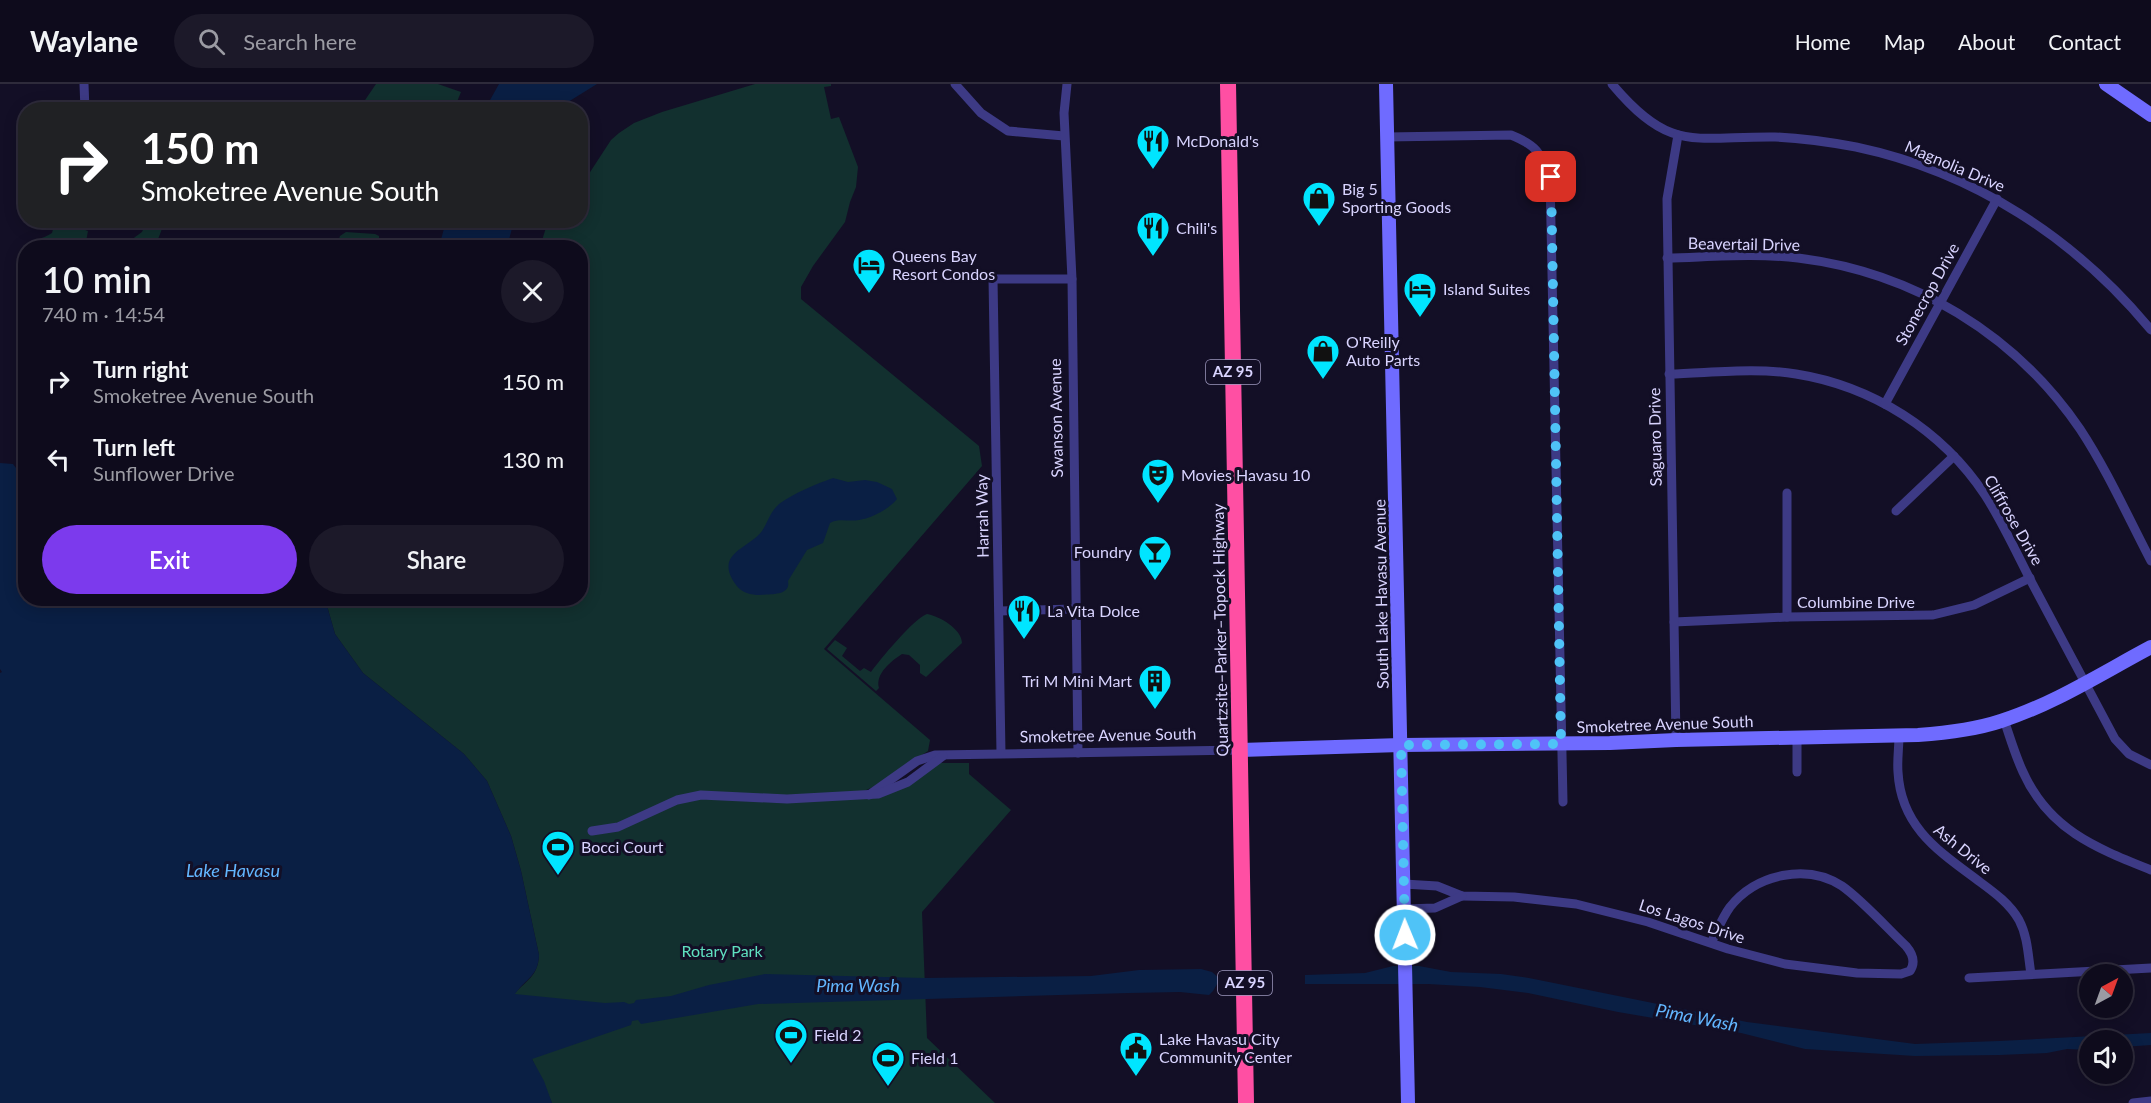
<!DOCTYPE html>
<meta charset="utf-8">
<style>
:root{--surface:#0e0b1c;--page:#1c1929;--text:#f1f3f6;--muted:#9b9ba3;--line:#2e2b3b;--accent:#7c3aed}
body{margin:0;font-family:Lato,sans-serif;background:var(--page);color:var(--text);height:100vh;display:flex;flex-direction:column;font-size:22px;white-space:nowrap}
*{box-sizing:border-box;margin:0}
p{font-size:20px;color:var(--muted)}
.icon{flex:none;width:33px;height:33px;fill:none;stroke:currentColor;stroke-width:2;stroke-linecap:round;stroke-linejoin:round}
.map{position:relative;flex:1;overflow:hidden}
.sheet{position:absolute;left:18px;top:156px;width:570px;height:366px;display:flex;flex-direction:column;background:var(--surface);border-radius:24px;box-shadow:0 3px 15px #0003,0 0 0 2px var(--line)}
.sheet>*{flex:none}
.hud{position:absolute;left:18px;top:18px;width:570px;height:126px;border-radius:24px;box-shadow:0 3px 15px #0003,0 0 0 2px var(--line);background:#202124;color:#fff;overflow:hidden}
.needle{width:39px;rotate:41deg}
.tools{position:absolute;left:2079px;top:880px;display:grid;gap:12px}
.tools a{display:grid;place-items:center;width:54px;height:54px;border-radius:50%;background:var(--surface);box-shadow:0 3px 15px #0003,0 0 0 2px var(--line);font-size:30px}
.pin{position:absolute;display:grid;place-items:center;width:51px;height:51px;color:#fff;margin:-26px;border-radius:12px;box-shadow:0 3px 9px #0006}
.me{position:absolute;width:66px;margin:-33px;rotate:359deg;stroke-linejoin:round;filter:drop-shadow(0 0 4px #0008)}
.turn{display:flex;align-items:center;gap:21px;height:126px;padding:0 24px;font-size:27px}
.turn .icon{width:78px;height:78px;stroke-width:2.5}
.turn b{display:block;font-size:42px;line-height:51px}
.round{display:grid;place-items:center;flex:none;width:63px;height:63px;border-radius:32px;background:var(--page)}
.overview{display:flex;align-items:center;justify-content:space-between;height:102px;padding:0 24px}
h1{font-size:36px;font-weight:600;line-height:45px}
.button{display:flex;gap:12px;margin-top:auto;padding:12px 24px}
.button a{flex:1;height:69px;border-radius:36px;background:var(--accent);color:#fff;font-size:24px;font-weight:600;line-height:69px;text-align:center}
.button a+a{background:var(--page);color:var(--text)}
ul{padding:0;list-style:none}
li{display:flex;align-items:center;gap:18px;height:78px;padding:0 24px}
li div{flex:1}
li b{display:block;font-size:22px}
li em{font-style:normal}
header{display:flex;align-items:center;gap:36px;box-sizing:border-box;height:84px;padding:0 30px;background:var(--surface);border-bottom:2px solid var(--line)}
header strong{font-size:28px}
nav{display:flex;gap:33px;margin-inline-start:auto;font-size:21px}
.search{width:420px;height:54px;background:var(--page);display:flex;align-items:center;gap:15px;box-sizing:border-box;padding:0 21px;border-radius:33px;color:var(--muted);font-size:22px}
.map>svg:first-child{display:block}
.green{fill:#12302f}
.water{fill:#0a1f44}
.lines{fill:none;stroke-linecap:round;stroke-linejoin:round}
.street{stroke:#3d3a85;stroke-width:9}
.secondary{stroke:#6f6bff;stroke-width:14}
.highway{stroke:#ff4fa3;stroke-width:16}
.route{stroke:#4fc3f7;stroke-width:10;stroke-dasharray:0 18}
.labels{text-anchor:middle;stroke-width:6;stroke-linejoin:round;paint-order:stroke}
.shield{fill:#130f26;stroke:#9e99be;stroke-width:1.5}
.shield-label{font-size:15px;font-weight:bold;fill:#d9d4ff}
.poi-label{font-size:16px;fill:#d9d4ff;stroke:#130f26;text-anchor:start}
.street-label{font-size:16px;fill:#d9d4ff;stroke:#130f26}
.park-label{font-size:16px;fill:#5fe0c0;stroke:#130f26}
.water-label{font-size:18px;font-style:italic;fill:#62b6ff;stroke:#130f26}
</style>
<header>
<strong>Waylane</strong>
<div class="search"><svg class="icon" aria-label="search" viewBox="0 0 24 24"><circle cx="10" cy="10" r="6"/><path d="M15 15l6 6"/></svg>Search here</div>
<nav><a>Home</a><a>Map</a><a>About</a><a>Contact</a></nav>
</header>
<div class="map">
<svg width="2151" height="1019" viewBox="0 0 2151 1019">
<rect width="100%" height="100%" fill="#130f26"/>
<g class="green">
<path d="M376,0H438L461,8L454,25H359Z"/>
<path d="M755,0H831V2L824,3L831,35L839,33L858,83L856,103L850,118L845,138L813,182L801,203V215L979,362L982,382L824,565L930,656L928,667L873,703L864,707L787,712L701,708L678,719L694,715H861L939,679H969V690L1011,726L922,828L927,954L995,1019H552L532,975L514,910C527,896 538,892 539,871L521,787L511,752L487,697L464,670L363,589L335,550L325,515L580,514V164L540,163L548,137L580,136L581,102L611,56L619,49L634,39L662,28Z"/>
<path d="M147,136L165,137L155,163H134L131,156L142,148Z"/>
<path d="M55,137H78L77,143L88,147L85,163H26L25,161C33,156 43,155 52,149Z"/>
<path d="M346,148L375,150L379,152V154L410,160L409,163H336L340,152Z"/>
<path d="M927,530C939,532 962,545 962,559L926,593L920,589V581L909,571L902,570C891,577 875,590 879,604L876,607L827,565L835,556L847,564L842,572L860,587L864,584L871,588C879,577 914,534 927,530Z"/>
</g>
<g class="water">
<path d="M499,0H597L568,18L561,25H485Z"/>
<path d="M446,137V136L514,137L507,163H439Z"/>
<path d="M0,379L13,380L25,396L26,514L325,515L335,550L363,589L464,670L487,697L511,752L521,787L539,871C538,893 526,894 515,910L605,919L624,918L629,920L634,919L636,916L671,912L709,901L765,890L924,894L1091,892L1139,886L1201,885L1212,888L1220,895L1213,907L1209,911L1180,908L1129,909L758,920L641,940L638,936L632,937L631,941L532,975L544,997L552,1019H0V589L2,588L0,585Z"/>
<path d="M833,394L848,398L865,396L877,398L892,405L897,415C889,425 872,434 859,436C849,438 839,434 830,439L823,459L807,466L788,497C791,512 771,510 760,511C751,511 742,509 736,501C713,469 749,465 762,447C768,438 770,428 779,420C794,409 816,400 833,394Z"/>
<path d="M1393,882H1419L1451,888L1501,890L1529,894L1747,938L1915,960L1999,957L2151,949V961L2123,963L2122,957H2090L2089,966L2067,965L2047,969L2000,971L1915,972L1805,965L1741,949L1618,928L1528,909L1480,903L1428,900H1305V891L1365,889Z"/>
</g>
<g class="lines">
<g class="street">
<path d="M84,0L85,26"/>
<path d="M955,0L981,29L1008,47L1064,52"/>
<path d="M1067,0L1064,29L1072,195L1078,669"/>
<path d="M1612,0C1671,70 1693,52 1775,53C1801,54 1829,58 1856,63C1974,88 2075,154 2151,246"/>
<path d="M1387,53L1511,51C1536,61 1541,69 1550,93L1563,718"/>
<path d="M1667,174C1710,173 1755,169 1798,174C1913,188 2015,250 2080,345C2107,386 2128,433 2151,477"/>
<path d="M1669,290C1711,289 1755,283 1796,290C1872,302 1942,346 1985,411C2003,439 2017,470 2032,499C2060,551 2087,603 2115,655L2129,670L2151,681"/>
<path d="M1885,320L1997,115"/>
<path d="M1787,409V533"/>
<path d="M1896,427L1954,372"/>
<path d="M999,527L1075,525"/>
<path d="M1674,538L1787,533L1933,531L1974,521L2030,494"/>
<path d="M2004,636C2010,653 2015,671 2023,688C2049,746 2096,764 2151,786"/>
<path d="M1899,651C1899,664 1897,676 1898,688C1901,744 1940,768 1980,798C1995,809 2010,820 2019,836C2028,853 2028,872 2031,890"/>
<path d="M1676,656L1667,115L1678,51"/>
<path d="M1001,669L993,195H1072"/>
<path d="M1797,688V653"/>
<path d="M869,711L917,677L935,671L1241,666"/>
<path d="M592,747L618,743L677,716L701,711L787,715L878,710L908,698L943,672"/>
<path d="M1404,800L1437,802L1462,812L1514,813L1576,820L1648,838L1728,865L1785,880L1857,889L1901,890L1910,887C1916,878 1912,869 1906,862C1887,844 1862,816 1842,802C1807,779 1756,790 1730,823C1722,834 1717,847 1711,859"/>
<path d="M1404,825L1435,824L1462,812"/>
<path d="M1969,894L2151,884"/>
<path d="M2133,1019L2151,1017"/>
</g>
<g class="secondary">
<path d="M1386,0L1408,1019"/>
<path d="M2106,0L2151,31"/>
<path d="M1241,666L1401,661L1610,659L1676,656L1918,651C1946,649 1974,646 2001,637C2054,620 2102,589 2151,563"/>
</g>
<path class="highway" d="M1228,0L1246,1019"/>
</g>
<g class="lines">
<path class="route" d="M1405,851L1401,661L1561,660L1551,93"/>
</g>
<defs>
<symbol id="restaurant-pin" viewBox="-11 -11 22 30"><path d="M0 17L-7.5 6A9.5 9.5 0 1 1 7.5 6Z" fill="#00e5ff" stroke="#130f26"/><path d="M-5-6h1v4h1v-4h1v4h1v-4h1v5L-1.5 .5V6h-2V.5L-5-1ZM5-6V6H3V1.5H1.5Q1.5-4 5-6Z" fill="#111"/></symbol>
<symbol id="shop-pin" viewBox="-11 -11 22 30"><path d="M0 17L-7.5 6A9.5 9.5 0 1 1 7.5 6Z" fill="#00e5ff" stroke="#130f26"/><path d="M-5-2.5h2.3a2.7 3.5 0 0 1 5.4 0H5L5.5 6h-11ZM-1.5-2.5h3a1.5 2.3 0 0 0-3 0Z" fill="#111"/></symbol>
<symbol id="hotel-pin" viewBox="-11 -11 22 30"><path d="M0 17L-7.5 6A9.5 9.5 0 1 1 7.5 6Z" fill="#00e5ff" stroke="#130f26"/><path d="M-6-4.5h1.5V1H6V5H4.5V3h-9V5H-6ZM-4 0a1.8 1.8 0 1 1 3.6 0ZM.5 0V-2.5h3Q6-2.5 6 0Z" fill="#111"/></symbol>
<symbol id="theatre-pin" viewBox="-11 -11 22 30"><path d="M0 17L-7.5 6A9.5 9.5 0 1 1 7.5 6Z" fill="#00e5ff" stroke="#130f26"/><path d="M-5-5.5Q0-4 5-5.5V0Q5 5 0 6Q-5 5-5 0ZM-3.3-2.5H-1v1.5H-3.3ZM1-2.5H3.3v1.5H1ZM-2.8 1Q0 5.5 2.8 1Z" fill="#111"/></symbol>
<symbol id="bar-pin" viewBox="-11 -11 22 30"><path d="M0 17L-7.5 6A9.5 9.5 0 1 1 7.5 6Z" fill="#00e5ff" stroke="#130f26"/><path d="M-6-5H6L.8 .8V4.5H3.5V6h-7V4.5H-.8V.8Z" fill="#111"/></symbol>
<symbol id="building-pin" viewBox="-11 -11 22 30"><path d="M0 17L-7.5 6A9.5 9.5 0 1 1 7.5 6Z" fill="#00e5ff" stroke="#130f26"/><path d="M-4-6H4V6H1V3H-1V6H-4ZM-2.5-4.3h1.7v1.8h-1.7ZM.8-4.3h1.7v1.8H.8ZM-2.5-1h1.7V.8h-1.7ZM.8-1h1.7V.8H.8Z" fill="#111"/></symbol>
<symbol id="stadium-pin" viewBox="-11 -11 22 30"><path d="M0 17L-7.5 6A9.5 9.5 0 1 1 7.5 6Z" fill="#00e5ff" stroke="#130f26"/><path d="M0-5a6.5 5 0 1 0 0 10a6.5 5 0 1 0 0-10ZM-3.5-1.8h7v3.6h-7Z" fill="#111"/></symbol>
<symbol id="civic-pin" viewBox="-11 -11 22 30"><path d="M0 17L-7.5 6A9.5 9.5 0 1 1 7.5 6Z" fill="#00e5ff" stroke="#130f26"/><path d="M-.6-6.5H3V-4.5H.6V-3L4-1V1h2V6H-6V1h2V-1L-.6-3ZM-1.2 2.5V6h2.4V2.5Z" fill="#111"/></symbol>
</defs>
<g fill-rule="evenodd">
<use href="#restaurant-pin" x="1134" y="38" width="38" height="52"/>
<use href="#shop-pin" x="1300" y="95" width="38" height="52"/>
<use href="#restaurant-pin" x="1134" y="125" width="38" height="52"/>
<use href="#hotel-pin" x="850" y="162" width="38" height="52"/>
<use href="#hotel-pin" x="1401" y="186" width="38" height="52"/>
<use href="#shop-pin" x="1304" y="248" width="38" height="52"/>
<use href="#theatre-pin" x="1139" y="372" width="38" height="52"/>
<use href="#bar-pin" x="1136" y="449" width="38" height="52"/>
<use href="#restaurant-pin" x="1005" y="508" width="38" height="52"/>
<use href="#building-pin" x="1136" y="578" width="38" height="52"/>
<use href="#stadium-pin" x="539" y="744" width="38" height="52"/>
<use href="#stadium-pin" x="772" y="932" width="38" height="52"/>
<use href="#civic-pin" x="1117" y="945" width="38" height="52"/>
<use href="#stadium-pin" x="869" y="955" width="38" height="52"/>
</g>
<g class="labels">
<g class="shield">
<rect x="1206" y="276" width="54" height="24" rx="4.5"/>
<rect x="1218" y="887" width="54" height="24" rx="4.5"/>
</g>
<g class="shield-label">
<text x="1233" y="293">AZ 95</text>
<text x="1245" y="904">AZ 95</text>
</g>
<g class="poi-label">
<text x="1176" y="63">McDonald's</text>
<text x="1342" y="111">Big 5<tspan x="1342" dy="18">Sporting Goods</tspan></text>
<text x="1176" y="150">Chili's</text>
<text x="892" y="178">Queens Bay<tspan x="892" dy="18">Resort Condos</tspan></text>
<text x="1443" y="211">Island Suites</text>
<text x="1346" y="264">O'Reilly<tspan x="1346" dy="18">Auto Parts</tspan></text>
<text x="1181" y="397">Movies Havasu 10</text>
<text x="1132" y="474" text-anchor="end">Foundry</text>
<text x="1047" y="533">La Vita Dolce</text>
<text x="1132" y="603" text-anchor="end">Tri M Mini Mart</text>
<text x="581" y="769">Bocci Court</text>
<text x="814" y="957">Field 2</text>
<text x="1159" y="961">Lake Havasu City<tspan x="1159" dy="18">Community Center</tspan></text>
<text x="911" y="980">Field 1</text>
</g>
<g class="street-label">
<text transform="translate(1955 82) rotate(23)" y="6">Magnolia Drive</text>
<text transform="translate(1744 160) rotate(1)" y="6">Beavertail Drive</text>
<text transform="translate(1927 210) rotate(-61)" y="6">Stonecrop Drive</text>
<text transform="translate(1056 334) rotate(-91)" y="6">Swanson Avenue</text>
<text transform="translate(1655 353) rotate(-91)" y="6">Saguaro Drive</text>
<text transform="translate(982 432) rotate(-91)" y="6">Harrah Way</text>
<text transform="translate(2014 436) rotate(60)" y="6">Cliffrose Drive</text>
<text transform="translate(1381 510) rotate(-91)" y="6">South Lake Havasu Avenue</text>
<text x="1856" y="524">Columbine Drive</text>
<text transform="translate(1220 546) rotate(-91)" y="6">Quartzsite–Parker–Topock Highway</text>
<text transform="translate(1665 640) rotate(-2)" y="6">Smoketree Avenue South</text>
<text transform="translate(1108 651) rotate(-1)" y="6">Smoketree Avenue South</text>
<text transform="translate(1963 765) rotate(39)" y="6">Ash Drive</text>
<text transform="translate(1692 837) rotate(18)" y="6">Los Lagos Drive</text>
</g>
<g class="park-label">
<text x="722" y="873">Rotary Park</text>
</g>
<g class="water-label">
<text x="233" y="793">Lake Havasu</text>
<text x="858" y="908">Pima Wash</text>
<text transform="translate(1697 934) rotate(11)" y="6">Pima Wash</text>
</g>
</g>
</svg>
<div class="tools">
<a><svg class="needle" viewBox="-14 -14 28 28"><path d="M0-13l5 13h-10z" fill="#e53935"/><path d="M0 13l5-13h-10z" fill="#9b9ba3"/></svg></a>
<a><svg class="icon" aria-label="sound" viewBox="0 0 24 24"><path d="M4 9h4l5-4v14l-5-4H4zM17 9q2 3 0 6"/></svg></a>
</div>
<div class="pin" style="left:1551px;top:93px;background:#d93025"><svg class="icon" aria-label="arrive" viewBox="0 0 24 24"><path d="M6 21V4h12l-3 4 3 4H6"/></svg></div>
<svg class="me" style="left:1405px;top:851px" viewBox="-20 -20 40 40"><circle r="17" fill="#4fc3f7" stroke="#fff" stroke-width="3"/><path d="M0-11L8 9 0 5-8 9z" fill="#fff"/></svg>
<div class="hud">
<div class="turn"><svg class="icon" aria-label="right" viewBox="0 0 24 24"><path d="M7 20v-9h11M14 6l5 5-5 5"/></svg><div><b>150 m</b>Smoketree Avenue South</div></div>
</div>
<section class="sheet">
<div class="overview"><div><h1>10 min</h1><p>740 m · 14:54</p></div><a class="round"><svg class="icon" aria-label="close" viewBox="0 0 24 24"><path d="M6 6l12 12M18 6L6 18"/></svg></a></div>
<ul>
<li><svg class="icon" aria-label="right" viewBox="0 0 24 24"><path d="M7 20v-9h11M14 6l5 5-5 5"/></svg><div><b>Turn right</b><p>Smoketree Avenue South</p></div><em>150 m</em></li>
<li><svg class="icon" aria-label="left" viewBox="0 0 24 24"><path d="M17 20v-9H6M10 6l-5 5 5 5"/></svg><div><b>Turn left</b><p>Sunflower Drive</p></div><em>130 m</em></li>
</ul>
<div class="button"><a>Exit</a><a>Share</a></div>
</section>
</div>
